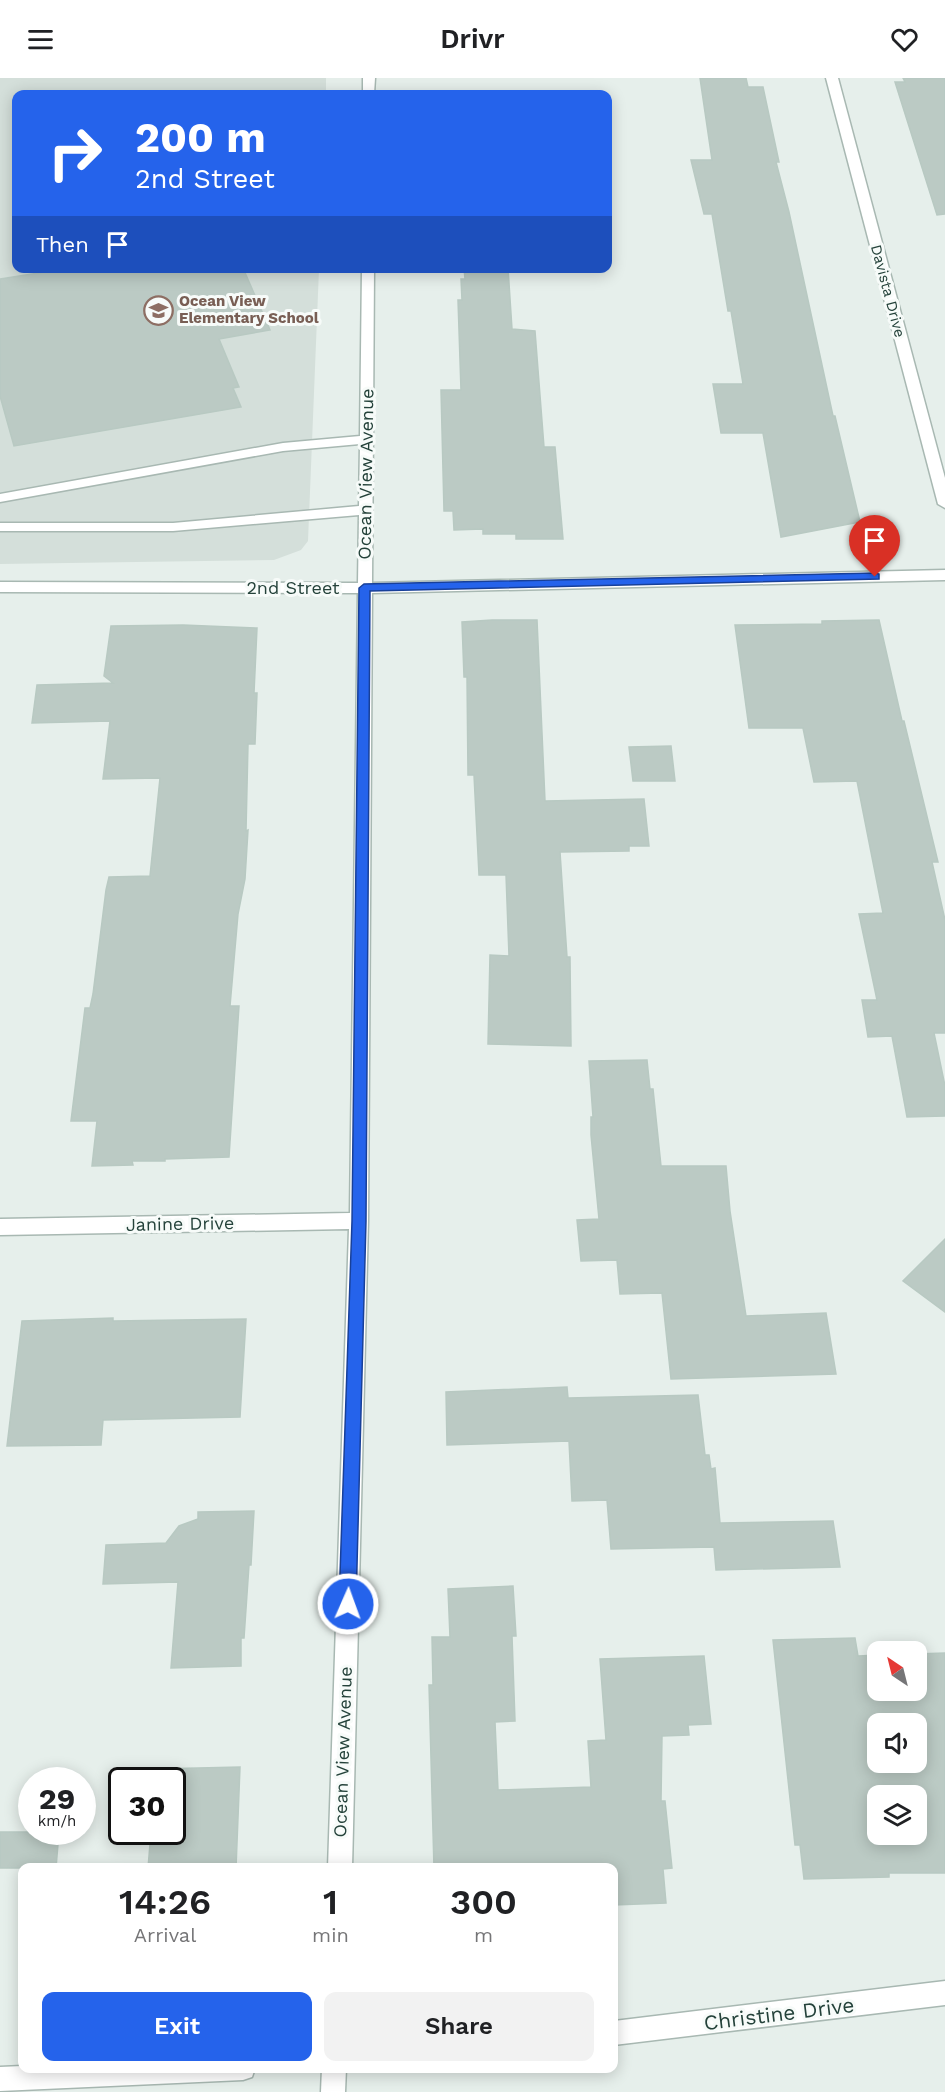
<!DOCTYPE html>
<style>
:root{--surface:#fff;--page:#f2f2f2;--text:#202124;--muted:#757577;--accent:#2563eb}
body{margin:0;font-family:"Work Sans",sans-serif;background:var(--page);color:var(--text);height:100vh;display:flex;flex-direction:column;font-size:22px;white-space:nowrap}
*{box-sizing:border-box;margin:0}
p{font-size:20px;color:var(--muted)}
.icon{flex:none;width:33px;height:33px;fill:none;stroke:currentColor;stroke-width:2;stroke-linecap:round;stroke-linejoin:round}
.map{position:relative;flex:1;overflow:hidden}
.sheet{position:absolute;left:18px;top:1785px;width:600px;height:210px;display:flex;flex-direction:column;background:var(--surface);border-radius:12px;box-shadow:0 3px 15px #0003}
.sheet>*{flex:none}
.top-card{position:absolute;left:12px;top:12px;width:600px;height:183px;border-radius:12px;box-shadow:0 3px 15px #0003;background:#2563eb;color:#fff;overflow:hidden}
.needle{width:39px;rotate:325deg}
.tools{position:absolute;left:867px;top:1563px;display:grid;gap:12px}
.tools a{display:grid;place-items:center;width:60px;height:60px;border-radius:12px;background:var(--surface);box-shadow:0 3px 15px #0003;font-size:30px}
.speed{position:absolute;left:18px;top:1689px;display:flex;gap:12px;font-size:30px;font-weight:700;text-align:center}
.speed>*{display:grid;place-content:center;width:78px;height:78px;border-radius:50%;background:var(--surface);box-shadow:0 3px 15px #0003;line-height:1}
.speed small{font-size:15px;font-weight:400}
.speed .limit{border:3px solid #111;border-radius:9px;background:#fff;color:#111}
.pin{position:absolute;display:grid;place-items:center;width:51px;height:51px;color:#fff;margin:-62px -26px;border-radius:50% 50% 50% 0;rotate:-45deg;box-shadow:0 0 6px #0007}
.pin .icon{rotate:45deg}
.me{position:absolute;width:66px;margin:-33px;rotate:2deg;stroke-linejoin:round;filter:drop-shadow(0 0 4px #0008)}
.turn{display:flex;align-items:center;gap:21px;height:126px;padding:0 24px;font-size:27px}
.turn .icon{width:78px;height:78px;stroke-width:2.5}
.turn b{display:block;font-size:42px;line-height:51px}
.then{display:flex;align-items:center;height:57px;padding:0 24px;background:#0003;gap:12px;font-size:22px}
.eta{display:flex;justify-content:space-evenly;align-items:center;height:102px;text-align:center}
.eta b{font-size:36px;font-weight:600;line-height:42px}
.primary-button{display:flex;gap:12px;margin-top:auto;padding:12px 24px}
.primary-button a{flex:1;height:69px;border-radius:12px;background:var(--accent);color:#fff;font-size:24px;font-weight:600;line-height:69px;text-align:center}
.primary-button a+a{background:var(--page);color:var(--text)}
header{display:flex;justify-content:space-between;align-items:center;height:78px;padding:0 24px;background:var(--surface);font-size:27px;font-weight:600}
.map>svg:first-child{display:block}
.built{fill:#d4dfda}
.building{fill:#bbcac4;stroke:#b8c9c2;stroke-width:1.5;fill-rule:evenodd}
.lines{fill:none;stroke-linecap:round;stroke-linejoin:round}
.minor-casing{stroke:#a8b8b2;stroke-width:3}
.minor{fill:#fff;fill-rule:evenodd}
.route{fill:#2563eb;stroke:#184099;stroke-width:1.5}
.labels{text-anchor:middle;stroke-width:6;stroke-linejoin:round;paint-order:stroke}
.far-street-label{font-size:15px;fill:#24423a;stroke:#f7fbf9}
.far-education-label{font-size:15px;font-weight:bold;fill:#785e54;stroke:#f7fbf9;text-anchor:start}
.street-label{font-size:18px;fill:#24423a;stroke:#f7fbf9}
.near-street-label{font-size:21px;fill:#24423a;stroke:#f7fbf9}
</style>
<header><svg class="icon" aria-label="menu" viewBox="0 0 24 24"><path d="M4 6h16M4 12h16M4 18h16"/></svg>Drivr<svg class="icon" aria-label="heart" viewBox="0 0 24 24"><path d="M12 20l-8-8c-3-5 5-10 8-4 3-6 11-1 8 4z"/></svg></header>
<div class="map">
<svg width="945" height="2014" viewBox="0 0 945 2014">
<rect width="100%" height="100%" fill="#e6efeb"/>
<path class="built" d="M0,0H326V16H16V190L319,191L308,463L301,472L274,482L0,486Z"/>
<g class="building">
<path d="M700,0H746L748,9H763L779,84H776L789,134L833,338H835L860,444L781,459L763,355H721L713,306H743L731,233H728L712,136H704L691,82H712Z"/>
<path d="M903,0H945V136L937,137L895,4H905Z"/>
<path d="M70,190H243L270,252L219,261L239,309L233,310L241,329L14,368L0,318V201Z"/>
<path d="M464,190H508L512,251L535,253L544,369H555L563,461H516V456H483V451L454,452L453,433H444L441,312H461L458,222H462L461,201H465Z"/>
<path d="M492,542H537L545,723L644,721L649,768H629V773L560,774L567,879H570L571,968L488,966L490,877L509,878L506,797H479L474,697H468L467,599H464L462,544Z"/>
<path d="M879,542L902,643H904L938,784H932L945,842V955H934L945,1008V1038L907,1039L892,958L868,959L862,922H877L859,836L883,835L857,703L814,704L803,650H749L735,547L822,546V543Z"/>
<path d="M183,547L257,550L254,615H257L255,666H248L246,753L248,752L245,801L238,836L230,928H239L229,1079L165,1081V1083H132L133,1087L92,1088L97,1043H71L85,930H90L93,916L106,812L109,799L150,798L160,700L103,701L110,643L32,645L37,607L113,605L104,598L111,548Z"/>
<path d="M671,668L675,703H633L629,669Z"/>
<path d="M647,982L650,1011H653L661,1088H726L730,1133L746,1238L826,1235L836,1296L671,1301L662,1215L620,1216L617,1182L581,1183L577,1142L599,1141L591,1057V1039H593L589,983Z"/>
<path d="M945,1161V1234L903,1203Z"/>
<path d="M113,1240V1243L246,1241L240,1339L103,1342L101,1367L7,1368L22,1243Z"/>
<path d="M567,1309L568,1320L698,1317L705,1377H709L711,1391L715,1390L720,1445L833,1443L840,1489L716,1492L714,1469L611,1471L607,1422L572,1423L569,1363L447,1367L446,1314Z"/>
<path d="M254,1433L251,1487H249L244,1560H241V1588L171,1590L178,1504L103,1506L106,1467L166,1465L179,1448L198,1441V1434Z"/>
<path d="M513,1508L516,1558H512L515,1643L495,1644L498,1712L591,1709L588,1663L606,1662L600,1581L704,1578L711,1646L688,1647L689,1657L662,1658L661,1723H665L672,1790L663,1791L666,1825L614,1827V1790H434L429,1607H433L432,1559H450L448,1511Z"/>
<path d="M855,1560L858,1578L878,1577V1612H916V1576L945,1575V1795H889V1799L804,1801L800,1767H795L773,1562ZM878,1646H916V1684H878ZM878,1718H916V1756H878Z"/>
<path d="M240,1689L236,1790H148L151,1754H172V1702H154L155,1691Z"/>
<path d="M0,1754H59L56,1790H0Z"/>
</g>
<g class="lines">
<defs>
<g id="minor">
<path d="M363,0H375L374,16H363Z"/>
<path d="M826,0H838L945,400V430L938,426Z"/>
<path d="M362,190H374L372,505L945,492V502L372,515L368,1143L352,1790H328L349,1151L0,1157V1141L350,1135L358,515L0,514V504L358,505L359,437L173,453H0V445H173L359,428L360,366L283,373L0,424V416L283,365L360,358Z"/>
<path d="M945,1903V1927L614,1967V1943Z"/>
<path d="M22,1988V1990H255L252,1999L243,2002L0,2013V1989Z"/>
<path d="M322,1990H346L345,2014H321Z"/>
</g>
</defs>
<use href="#minor" class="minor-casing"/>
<use href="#minor" class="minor"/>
</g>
<path class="route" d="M875,495L879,496V501L370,513L366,1143L356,1526L353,1532L348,1534L342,1532L339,1526L352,1143L359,510L364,506Z"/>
<defs>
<symbol id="school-ring" viewBox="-11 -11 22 22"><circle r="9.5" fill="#f7fbf9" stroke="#8d6e63" stroke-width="1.5"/><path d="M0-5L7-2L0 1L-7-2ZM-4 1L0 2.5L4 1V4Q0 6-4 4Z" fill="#8d6e63"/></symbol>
</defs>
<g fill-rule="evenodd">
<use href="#school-ring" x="142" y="216" width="33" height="33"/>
</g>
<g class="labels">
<g class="far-street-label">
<text transform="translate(888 213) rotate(75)" y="5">Davista Drive</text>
</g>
<g class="far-education-label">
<text x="179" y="228">Ocean View<tspan x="179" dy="17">Elementary School</tspan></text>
</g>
<g class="street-label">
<text transform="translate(366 396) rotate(-89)" y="6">Ocean View Avenue</text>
<text x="293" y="516">2nd Street</text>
<text transform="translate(180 1146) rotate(-1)" y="6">Janine Drive</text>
<text transform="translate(343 1674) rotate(-88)" y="6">Ocean View Avenue</text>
</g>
<g class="near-street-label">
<text transform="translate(779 1936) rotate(-7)" y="7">Christine Drive</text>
</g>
</g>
</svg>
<div class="tools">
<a><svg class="needle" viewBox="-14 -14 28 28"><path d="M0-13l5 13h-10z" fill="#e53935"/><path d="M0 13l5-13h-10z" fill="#757577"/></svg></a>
<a><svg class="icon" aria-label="sound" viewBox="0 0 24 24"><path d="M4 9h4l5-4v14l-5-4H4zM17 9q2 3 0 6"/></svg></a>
<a><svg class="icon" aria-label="layers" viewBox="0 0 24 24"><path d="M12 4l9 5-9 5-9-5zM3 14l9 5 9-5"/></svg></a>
</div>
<div class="speed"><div>29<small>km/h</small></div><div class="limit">30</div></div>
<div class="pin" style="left:875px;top:499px;background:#d93025"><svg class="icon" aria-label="arrive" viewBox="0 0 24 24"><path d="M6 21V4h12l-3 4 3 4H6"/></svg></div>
<svg class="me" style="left:348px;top:1526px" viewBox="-20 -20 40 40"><circle r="17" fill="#2563eb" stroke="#fff" stroke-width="3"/><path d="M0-11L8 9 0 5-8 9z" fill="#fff"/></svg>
<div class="top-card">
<div class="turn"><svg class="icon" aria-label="right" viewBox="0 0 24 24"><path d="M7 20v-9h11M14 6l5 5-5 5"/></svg><div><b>200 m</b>2nd Street</div></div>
<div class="then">Then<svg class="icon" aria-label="arrive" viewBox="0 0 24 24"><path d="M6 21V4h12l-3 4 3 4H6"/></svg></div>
</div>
<section class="sheet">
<div class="eta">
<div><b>14:26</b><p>Arrival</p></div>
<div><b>1</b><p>min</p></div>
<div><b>300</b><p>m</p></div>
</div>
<div class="primary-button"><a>Exit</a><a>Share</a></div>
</section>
</div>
